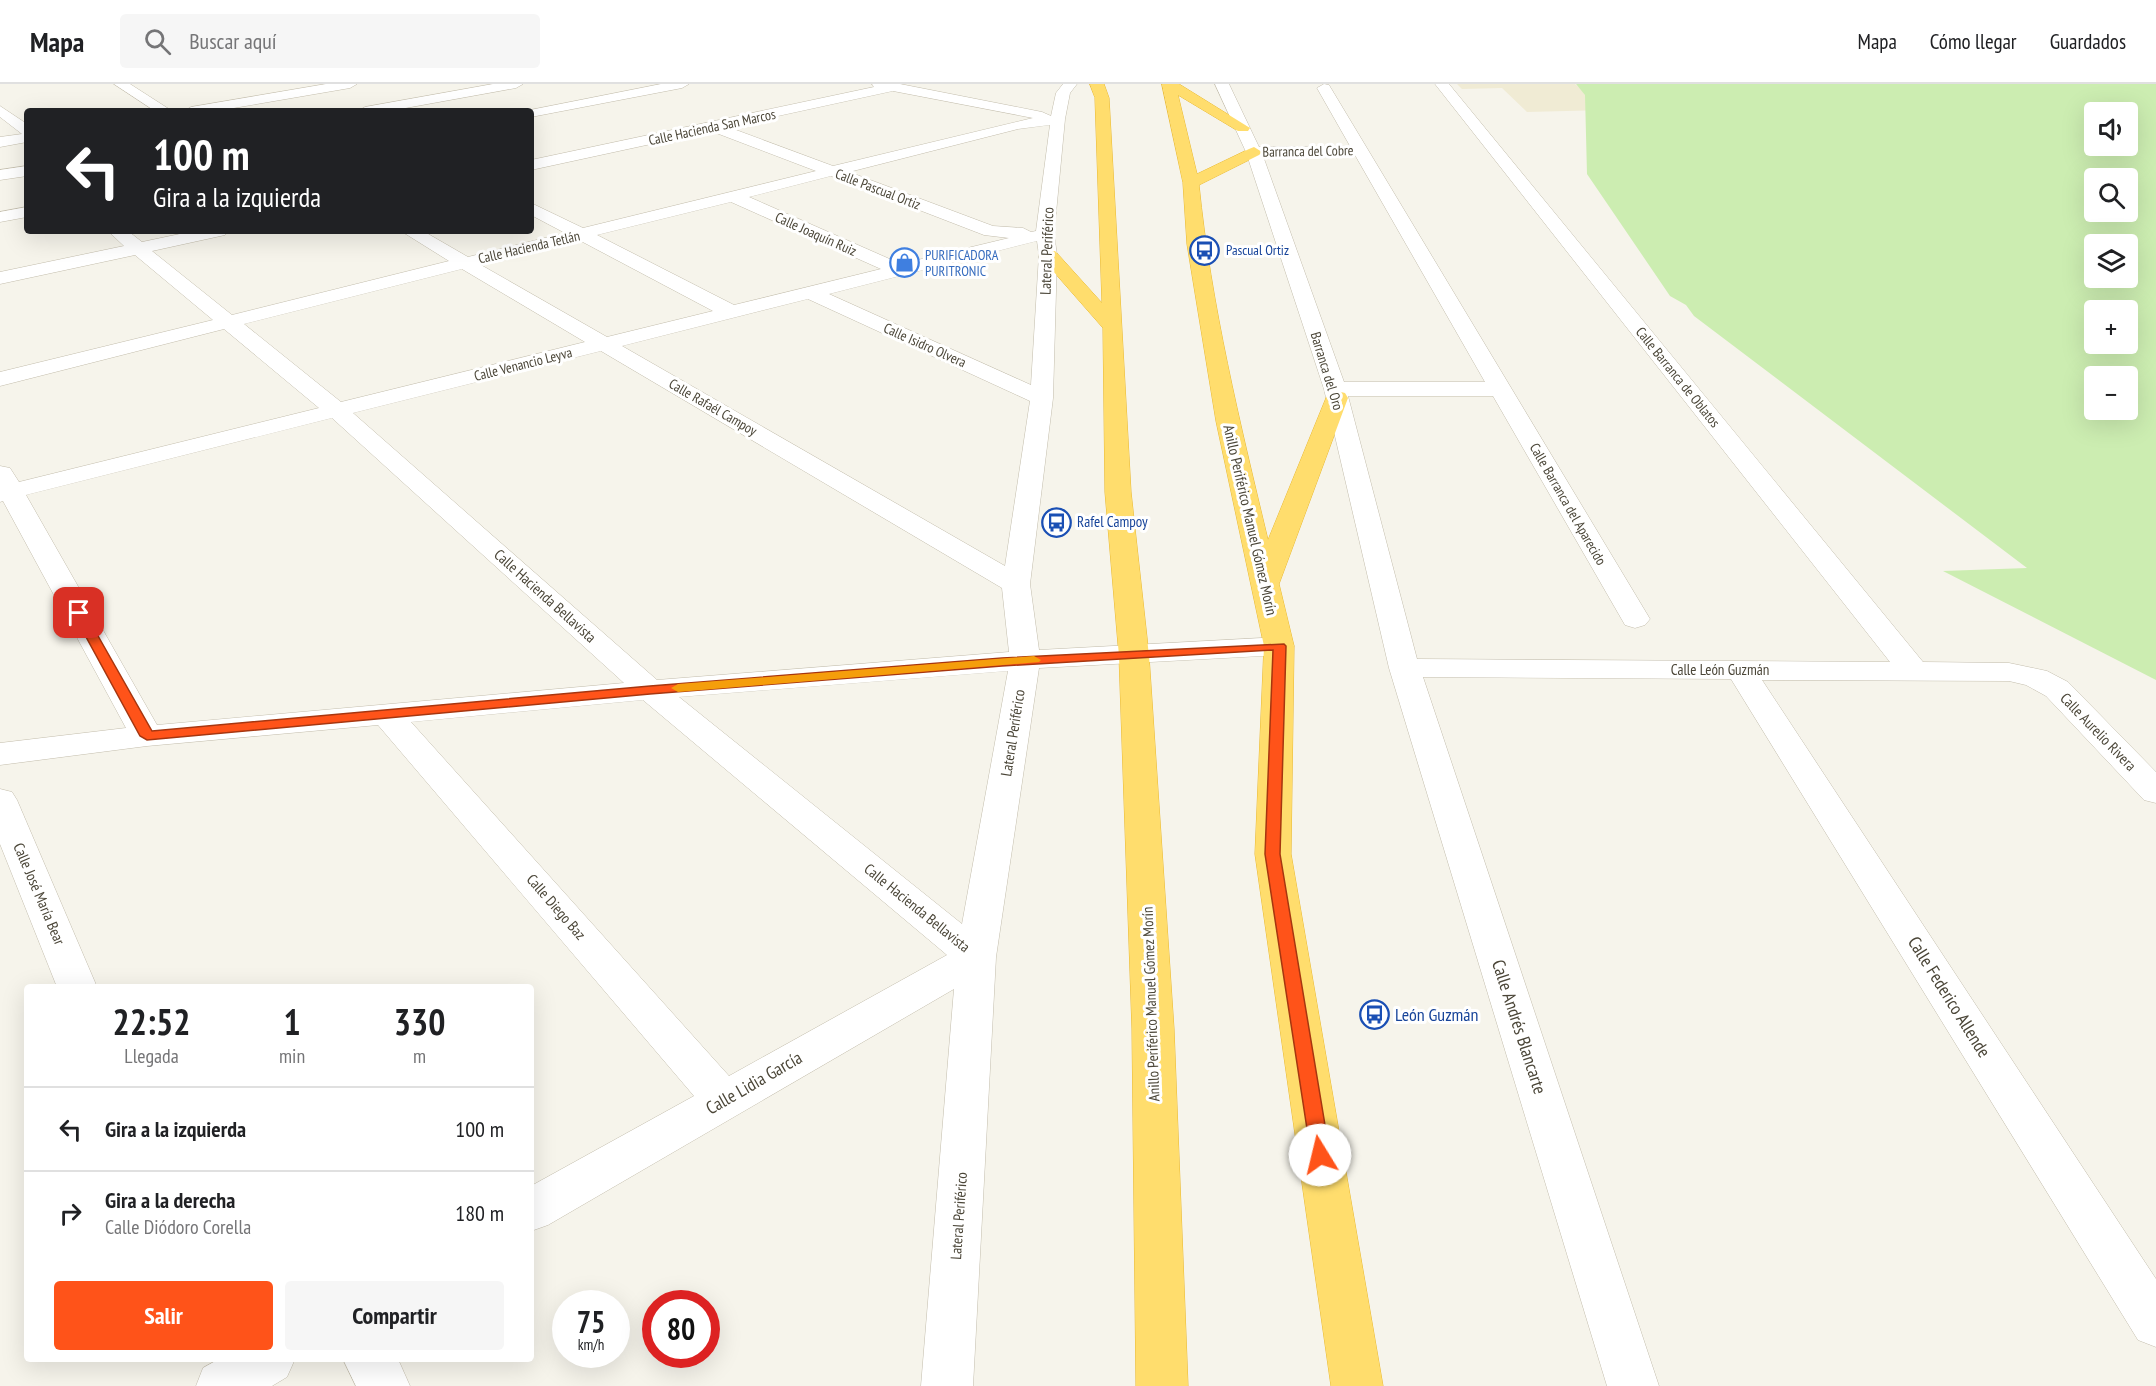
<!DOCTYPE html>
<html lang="es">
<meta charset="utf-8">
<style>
:root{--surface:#fff;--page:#f6f6f6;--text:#202124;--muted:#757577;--line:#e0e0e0;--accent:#ff5319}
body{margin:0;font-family:"PT Sans Narrow",sans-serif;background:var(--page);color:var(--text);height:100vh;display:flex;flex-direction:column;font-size:22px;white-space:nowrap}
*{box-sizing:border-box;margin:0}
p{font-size:20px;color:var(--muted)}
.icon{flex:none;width:33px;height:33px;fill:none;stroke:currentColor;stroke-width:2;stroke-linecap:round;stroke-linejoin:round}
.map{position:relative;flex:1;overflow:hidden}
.details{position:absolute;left:24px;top:900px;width:510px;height:378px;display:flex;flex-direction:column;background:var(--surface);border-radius:6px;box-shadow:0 6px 24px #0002}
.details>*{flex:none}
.hud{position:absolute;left:24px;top:24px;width:510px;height:126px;border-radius:6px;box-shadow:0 6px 24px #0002;background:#202124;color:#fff;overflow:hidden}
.fabs{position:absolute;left:2084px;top:18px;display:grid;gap:12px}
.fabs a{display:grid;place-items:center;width:54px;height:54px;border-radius:6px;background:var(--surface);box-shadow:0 6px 24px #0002;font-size:30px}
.speed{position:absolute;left:552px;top:1206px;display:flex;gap:12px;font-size:30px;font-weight:700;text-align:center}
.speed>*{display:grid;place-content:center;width:78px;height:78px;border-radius:50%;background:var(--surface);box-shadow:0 6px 24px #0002;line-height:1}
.speed small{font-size:15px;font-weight:400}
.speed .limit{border:9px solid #d22;background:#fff;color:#111}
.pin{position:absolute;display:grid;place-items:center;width:51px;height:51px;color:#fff;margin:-26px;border-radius:12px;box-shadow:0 3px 9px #0006}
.me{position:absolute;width:66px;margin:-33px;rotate:351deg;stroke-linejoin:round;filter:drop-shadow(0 0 4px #0008)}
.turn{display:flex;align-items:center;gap:21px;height:126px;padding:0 30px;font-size:27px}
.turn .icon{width:78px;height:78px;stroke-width:2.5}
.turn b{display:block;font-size:42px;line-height:51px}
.eta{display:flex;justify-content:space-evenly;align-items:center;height:102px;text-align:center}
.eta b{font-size:36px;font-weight:700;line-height:42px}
.primary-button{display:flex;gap:12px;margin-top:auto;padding:12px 30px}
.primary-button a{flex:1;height:69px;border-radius:6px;background:var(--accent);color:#fff;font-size:24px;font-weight:700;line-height:69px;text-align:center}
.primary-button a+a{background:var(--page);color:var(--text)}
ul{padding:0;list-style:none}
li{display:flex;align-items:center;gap:18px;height:84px;padding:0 30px;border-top:2px solid var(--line)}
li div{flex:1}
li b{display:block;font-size:22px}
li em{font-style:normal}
header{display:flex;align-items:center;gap:36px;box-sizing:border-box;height:84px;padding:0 30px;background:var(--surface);border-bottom:2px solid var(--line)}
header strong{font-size:28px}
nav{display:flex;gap:33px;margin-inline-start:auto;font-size:21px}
.search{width:420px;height:54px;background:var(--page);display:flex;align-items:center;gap:15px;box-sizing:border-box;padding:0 21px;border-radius:6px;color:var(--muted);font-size:22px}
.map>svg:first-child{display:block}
.education{fill:#f0ebd4}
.green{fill:#ccedb1;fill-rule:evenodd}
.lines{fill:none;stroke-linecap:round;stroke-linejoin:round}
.minor-casing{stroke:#c3bdac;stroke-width:1}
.highway-casing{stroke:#e9b932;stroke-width:1}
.minor{fill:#fff;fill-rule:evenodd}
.highway{fill:#ffdd6d;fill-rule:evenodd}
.route{fill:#ff5319;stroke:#a63610;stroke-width:1.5}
.slow{fill:#f59e0b}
.labels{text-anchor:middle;stroke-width:6;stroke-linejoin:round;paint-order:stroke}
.far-street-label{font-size:14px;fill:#4b4638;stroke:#fff}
.far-transit-label{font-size:14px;fill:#164399;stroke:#fff;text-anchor:start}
.far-shop-label{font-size:14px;fill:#366cbe;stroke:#fff;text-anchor:start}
.street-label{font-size:15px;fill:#4b4638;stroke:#fff}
.transit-label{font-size:15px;fill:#164399;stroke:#fff;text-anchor:start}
.near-street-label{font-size:18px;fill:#4b4638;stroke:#fff}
.near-transit-label{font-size:18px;fill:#164399;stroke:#fff;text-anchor:start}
</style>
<header>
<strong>Mapa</strong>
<div class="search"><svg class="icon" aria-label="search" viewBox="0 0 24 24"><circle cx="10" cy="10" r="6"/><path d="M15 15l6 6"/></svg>Buscar aquí</div>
<nav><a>Mapa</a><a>Cómo llegar</a><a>Guardados</a></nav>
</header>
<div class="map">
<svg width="2156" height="1302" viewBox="0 0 2156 1302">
<rect width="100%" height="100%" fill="#f6f4eb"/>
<path class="education" d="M1457,0H1575L1606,26L1527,28L1502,4L1462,5Z"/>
<path class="green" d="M1576,0H2156V596L1943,487L2027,484L1694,232L1686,221L1670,212L1587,90L1585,11ZM2094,28H2127V62H2094ZM2094,94H2127V128H2094ZM2094,160H2127V194H2094ZM2094,226H2127V260H2094ZM2094,292H2127V326H2094Z"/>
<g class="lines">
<defs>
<g id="minor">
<path d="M114,0H130L172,27H155Z"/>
<path d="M326,0H357L350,4L216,27H184L191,23Z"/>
<path d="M493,0H523L516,4L389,27H358L365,23Z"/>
<path d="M661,0H689L682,4L531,33V27H525Z"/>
<path d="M872,0H900L1042,28L1051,32L1056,9L1063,0H1077L1070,9L1065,35L1054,150L1057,171L1053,314L1030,500L1039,566L1279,553L1290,556L1294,562L1290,568L1279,571L1039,584L996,873L973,1302H921L954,905L548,1141L531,1147V1102L694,1012L378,641L147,662L0,681V659L126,644L3,417L0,418V382L10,384L19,398L319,324L224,245L0,302V288L213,236L135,171L0,200V188L124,162L108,147H128L142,158L194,147H228L225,151L152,167L232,231L449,177L401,147H423L468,173L565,149L531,131V119L583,144L816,87L711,47L531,86V76L874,3ZM893,7L1033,34L833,82L728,43ZM1050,41L1036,147L1031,148L1023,144L993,142L849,88L1018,45ZM831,92L984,151L1009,154L901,180L749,113ZM731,118L881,185L734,221L597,151ZM579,156L713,227L607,253L481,181ZM1037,157L1039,171L1031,301L829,210ZM462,185L585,258L341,318L244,240ZM808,215L1030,317L1005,482L622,262ZM601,267L1002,504L1009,568L657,596L353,329ZM332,334L624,599L157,641L26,411ZM1008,587L962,840L679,613ZM643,616L947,871L729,992L411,638Z"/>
<path d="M1215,0H1229L1259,63L1350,62L1317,4L1324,0L1329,1L1650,535L1645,541L1635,544L1625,541L1493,312H1348L1417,575L1890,578L1435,0H1449L1923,578L2009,579L2047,587L2068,598L2156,688V719L2144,716L2046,612L2026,601L2009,597L1762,596L2156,1195V1263L2138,1256L1731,595L1423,593L1659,1302H1607L1389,584L1324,305L1246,68ZM1355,71L1485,298H1344L1263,72Z"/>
<path d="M0,22L27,40V58L0,63V53L22,50L0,33Z"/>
<path d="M27,82V92L0,96V86Z"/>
<path d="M27,123V133L0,138V128Z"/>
<path d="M0,705L12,708L17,716L97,903H57L0,760Z"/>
<path d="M219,1275H295L287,1293L272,1302H196L203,1284Z"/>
<path d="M343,1275H398L410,1302H356Z"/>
</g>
<g id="highway">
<path d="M1090,0H1104L1109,14L1131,408L1149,572L1174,945L1188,1302H1136L1132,945L1119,572L1105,408L1103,244L1039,171L1041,167H1055L1102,219L1095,14Z"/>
<path d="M1162,0H1179L1250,44L1248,47H1238L1178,11L1197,90L1249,65L1254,63L1262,68L1259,71L1199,101C1211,221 1240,339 1268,456L1326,314L1329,309L1337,307L1345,309L1348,314L1279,500L1294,562L1291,770L1383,1302H1331L1255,770L1264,562L1216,337L1187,160L1183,99Z"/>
</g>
</defs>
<use href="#minor" class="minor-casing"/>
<use href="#highway" class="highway-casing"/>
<use href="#minor" class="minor"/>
<use href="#highway" class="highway"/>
</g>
<path class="route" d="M79,526L85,529L152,647L650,602L1002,574L1284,560L1286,562L1280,770L1330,1071L1327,1076L1320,1079L1314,1076L1311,1071L1265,770L1273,566L1002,582L650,610L147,656L140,652L73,529Z"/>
<path class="slow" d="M1034,572L1041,576L1039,578L678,608L671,604L678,600Z"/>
<defs>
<symbol id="bus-ring" viewBox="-11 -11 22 22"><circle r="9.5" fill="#fff" stroke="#1a4fb4" stroke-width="1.5"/><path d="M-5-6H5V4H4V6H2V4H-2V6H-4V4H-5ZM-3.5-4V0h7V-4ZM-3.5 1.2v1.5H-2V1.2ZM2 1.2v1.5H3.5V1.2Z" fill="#1a4fb4"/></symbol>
<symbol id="shop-ring" viewBox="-11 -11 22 22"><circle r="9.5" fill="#fff" stroke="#3f7fe0" stroke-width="1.5"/><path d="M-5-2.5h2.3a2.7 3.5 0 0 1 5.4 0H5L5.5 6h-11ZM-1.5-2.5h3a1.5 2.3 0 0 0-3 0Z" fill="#3f7fe0"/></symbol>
</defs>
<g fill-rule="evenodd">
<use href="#bus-ring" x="1188" y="150" width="33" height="33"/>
<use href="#shop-ring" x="888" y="162" width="33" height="33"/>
<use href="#bus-ring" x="1040" y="422" width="33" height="33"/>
<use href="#bus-ring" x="1358" y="914" width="33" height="33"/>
</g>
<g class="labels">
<g class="far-street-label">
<text transform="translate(712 43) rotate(-12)" y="5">Calle Hacienda San Marcos</text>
<text transform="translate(1308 67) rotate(-1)" y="5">Barranca del Cobre</text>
<text transform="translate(878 105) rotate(21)" y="5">Calle Pascual Ortiz</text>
<text transform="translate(816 150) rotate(24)" y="5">Calle Joaquín Ruiz</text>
<text transform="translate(529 163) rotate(-13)" y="5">Calle Hacienda Tetlán</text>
<text transform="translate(925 261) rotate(24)" y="5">Calle Isidro Olvera</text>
<text transform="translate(523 280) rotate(-14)" y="5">Calle Venancio Leyva</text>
<text transform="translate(1327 287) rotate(73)" y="5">Barranca del Oro</text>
<text transform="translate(1678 293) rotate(51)" y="5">Calle Barranca de Oblatos</text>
<text transform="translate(713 323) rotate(30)" y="5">Calle Rafaél Campoy</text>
<text transform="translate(1568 420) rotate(60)" y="5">Calle Barranca del Aparecido</text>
</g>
<g class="far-transit-label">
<text x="1226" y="171">Pascual Ortiz</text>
</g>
<g class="far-shop-label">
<text x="925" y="176">PURIFICADORA<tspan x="925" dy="16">PURITRONIC</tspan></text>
</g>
<g class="street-label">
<text transform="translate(1047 167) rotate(-88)" y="5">Lateral Periférico</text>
<text transform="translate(1250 436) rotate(77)" y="5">Anillo Periférico Manuel Gómez Morín</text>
<text transform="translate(545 512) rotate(42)" y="5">Calle Hacienda Bellavista</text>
<text x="1720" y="591">Calle León Guzmán</text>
<text transform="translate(2098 648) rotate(46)" y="5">Calle Aurelio Rivera</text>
<text transform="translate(1013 649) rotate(-81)" y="5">Lateral Periférico</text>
<text transform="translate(39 810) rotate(67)" y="5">Calle José María Bear</text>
<text transform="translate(556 823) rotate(49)" y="5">Calle Diego Baz</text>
<text transform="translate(917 824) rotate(39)" y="5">Calle Hacienda Bellavista</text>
<text transform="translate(1151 920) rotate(-92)" y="5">Anillo Periférico Manuel Gómez Morín</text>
<text transform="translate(959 1132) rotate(-86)" y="5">Lateral Periférico</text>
</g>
<g class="transit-label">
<text x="1077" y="443">Rafel Campoy</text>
</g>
<g class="near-street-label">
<text transform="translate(1949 913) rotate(58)" y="6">Calle Federico Allende</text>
<text transform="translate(1519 943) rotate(72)" y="6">Calle Andrés Blancarte</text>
<text transform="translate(754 999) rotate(-30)" y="6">Calle Lidia García</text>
</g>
<g class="near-transit-label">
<text x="1395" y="937">León Guzmán</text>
</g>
</g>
</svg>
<div class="fabs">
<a><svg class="icon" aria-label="sound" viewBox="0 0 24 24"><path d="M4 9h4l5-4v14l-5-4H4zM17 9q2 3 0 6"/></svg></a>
<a><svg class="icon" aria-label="search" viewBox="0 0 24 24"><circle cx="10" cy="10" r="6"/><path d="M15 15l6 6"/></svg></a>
<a><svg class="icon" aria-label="layers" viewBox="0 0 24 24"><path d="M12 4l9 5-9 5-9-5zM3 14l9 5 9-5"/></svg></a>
<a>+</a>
<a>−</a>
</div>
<div class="speed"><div>75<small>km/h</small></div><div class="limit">80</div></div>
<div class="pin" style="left:79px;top:529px;background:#d93025"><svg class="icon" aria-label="arrive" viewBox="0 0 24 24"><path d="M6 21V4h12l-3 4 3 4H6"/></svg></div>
<svg class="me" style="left:1320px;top:1071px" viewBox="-20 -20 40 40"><circle r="19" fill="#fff"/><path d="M0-13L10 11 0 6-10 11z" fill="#ff5319"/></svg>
<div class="hud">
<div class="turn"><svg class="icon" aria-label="left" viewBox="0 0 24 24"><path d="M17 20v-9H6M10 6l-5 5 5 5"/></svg><div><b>100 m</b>Gira a la izquierda</div></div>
</div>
<section class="details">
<div class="eta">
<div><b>22:52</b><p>Llegada</p></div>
<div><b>1</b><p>min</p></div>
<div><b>330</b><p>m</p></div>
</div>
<ul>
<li><svg class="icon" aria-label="left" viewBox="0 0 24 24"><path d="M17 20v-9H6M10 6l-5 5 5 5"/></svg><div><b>Gira a la izquierda</b></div><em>100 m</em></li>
<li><svg class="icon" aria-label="right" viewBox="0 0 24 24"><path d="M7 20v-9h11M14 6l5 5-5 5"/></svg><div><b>Gira a la derecha</b><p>Calle Diódoro Corella</p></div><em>180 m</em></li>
</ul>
<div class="primary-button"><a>Salir</a><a>Compartir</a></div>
</section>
</div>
